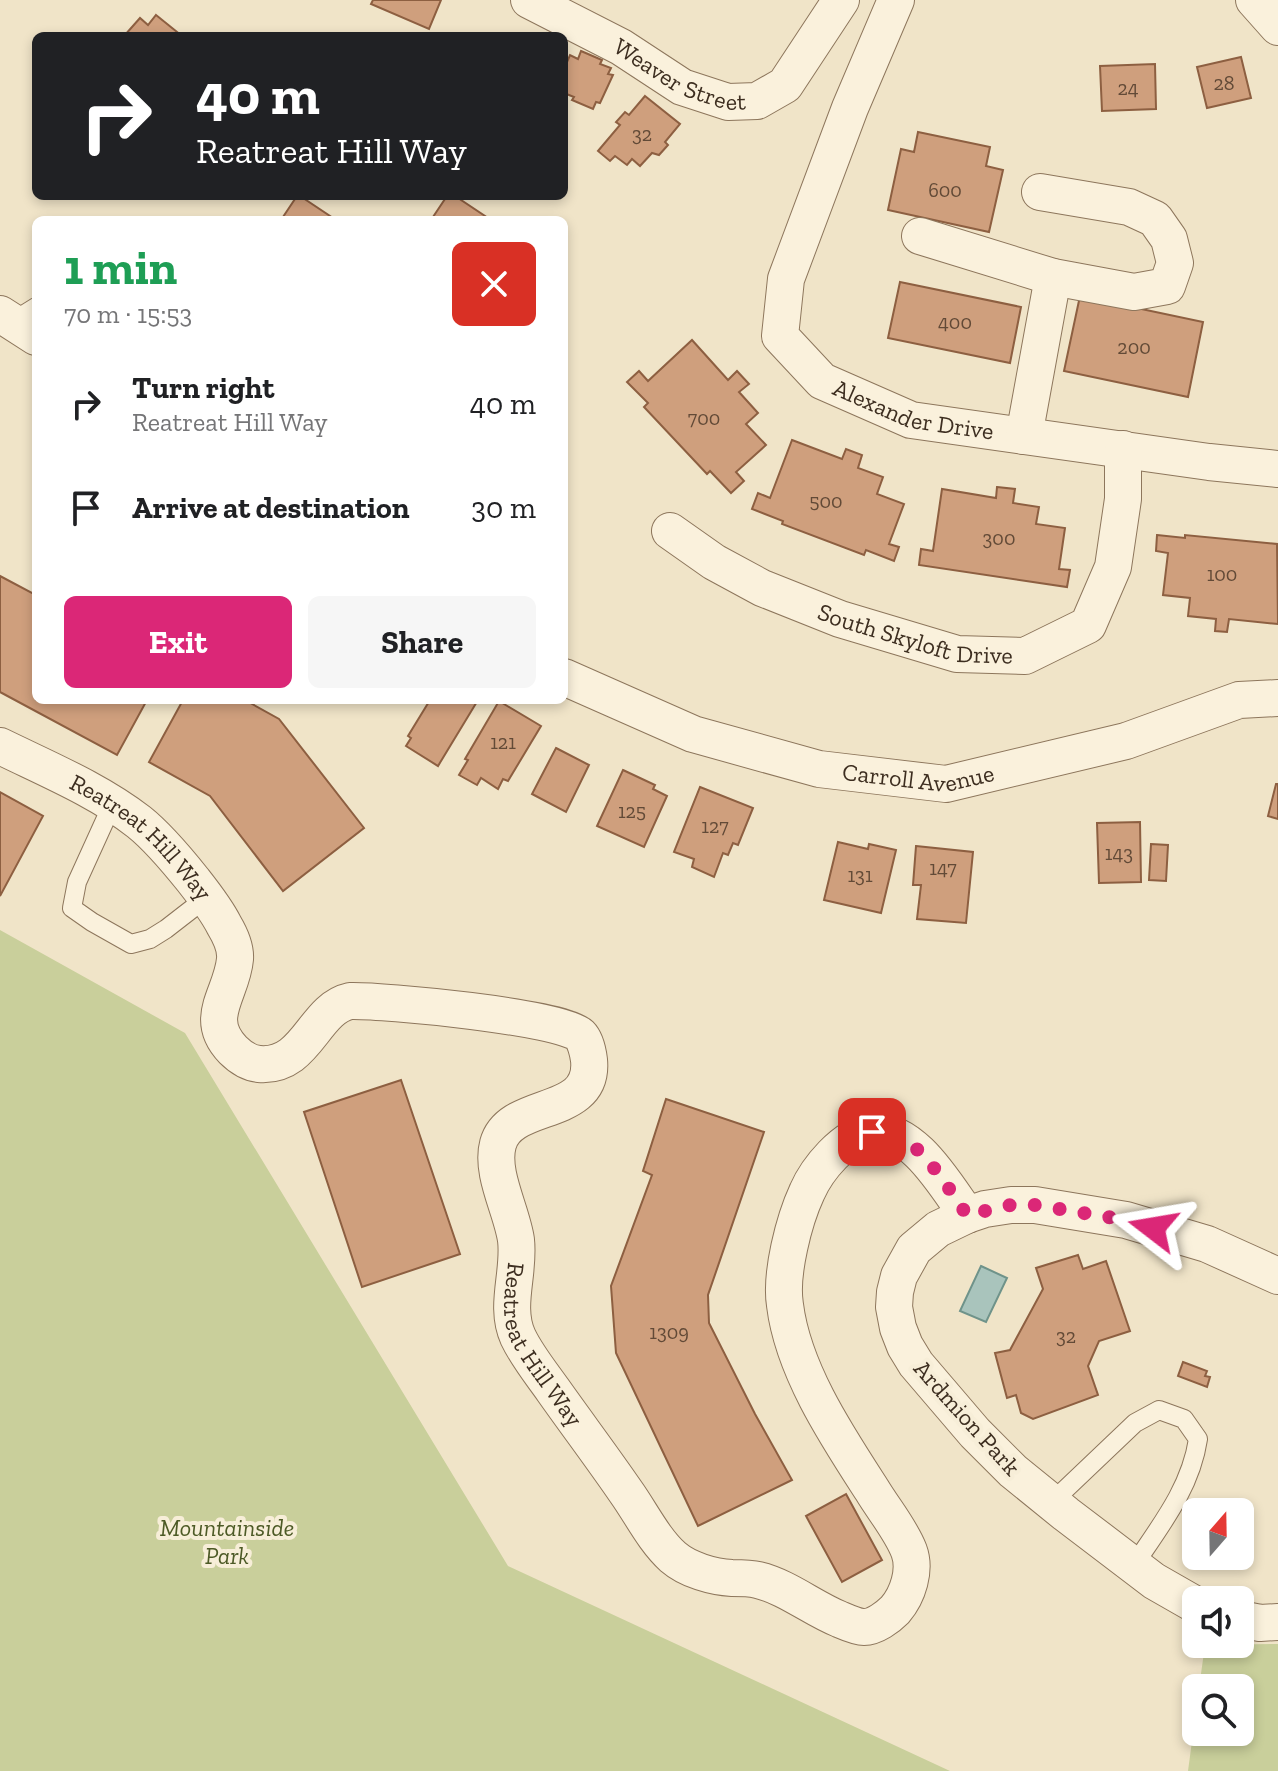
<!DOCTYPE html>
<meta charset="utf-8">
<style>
:root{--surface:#fff;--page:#f6f6f6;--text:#202124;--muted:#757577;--accent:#db2777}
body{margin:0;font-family:"Zilla Slab",serif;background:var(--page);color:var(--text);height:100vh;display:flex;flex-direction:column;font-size:30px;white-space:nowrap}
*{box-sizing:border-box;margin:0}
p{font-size:26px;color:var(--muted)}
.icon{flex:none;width:44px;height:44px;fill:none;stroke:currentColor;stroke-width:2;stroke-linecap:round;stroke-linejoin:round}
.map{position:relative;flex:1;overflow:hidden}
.drawer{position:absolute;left:32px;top:216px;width:536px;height:488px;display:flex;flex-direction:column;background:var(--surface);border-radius:12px;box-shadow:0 4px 12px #0003}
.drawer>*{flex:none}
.top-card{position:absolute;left:32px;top:32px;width:536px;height:168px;border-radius:12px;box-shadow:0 4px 12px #0003;background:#202124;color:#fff;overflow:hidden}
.needle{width:52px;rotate:20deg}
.controls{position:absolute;left:1182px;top:1498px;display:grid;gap:16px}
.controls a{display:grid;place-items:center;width:72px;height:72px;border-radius:12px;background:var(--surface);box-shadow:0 4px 12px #0003;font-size:40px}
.pin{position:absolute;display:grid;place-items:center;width:68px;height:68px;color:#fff;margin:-34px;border-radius:16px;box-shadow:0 4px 12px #0006}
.me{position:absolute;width:88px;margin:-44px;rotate:284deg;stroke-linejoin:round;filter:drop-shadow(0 0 6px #0008)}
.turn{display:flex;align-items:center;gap:28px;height:168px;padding:0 32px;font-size:36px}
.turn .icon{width:104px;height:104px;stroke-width:2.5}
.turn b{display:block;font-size:56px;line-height:68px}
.round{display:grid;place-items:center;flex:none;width:84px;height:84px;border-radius:12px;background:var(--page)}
.overview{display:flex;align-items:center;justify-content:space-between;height:136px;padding:0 32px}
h1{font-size:48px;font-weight:800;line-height:60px;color:#1e9e55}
.cta{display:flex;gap:16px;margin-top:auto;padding:16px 32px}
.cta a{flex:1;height:92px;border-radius:12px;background:var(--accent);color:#fff;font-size:32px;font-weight:800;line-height:92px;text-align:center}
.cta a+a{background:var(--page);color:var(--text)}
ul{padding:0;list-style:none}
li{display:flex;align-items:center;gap:24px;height:104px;padding:0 32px}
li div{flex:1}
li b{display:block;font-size:30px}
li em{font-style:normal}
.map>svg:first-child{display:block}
.green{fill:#c9cf9b}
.water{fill:#a9c4bc;stroke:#6f938a;stroke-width:2}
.building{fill:#cf9f7d;stroke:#8d5f41;stroke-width:2}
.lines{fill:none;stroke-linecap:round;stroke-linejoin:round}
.lane-casing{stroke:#8d765c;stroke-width:20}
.street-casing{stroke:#8d765c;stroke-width:38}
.lane{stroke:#faf1dc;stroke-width:18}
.street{stroke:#faf1dc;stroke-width:36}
.route{stroke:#db2777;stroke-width:14;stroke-dasharray:0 25.2}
.labels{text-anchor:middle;stroke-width:8;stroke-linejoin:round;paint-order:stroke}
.number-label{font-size:20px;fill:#624a37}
.street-label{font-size:24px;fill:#3d2e20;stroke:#f7eed8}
.park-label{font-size:24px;font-style:italic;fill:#4d5a26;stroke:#f7eed8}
</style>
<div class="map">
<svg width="1278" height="1771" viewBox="0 0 1278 1771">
<rect width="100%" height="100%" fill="#f0e4c8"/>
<g class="green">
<path d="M0,930L185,1033L508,1566L950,1771H0Z"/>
<path d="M1278,1644V1771H1188L1196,1711V1732H1240V1688H1199L1205,1645Z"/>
</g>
<path class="water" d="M981,1266L1007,1278L986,1322L960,1311Z"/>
<g class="building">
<path d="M373,0H441L429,29L371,4Z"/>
<path d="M156,15L182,36H124L140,18L148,25Z"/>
<path d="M581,51L602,60L600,64L611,68L608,74L613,75L600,103L596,102L593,109L572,100L574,97L564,93V69L570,55L578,59Z"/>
<path d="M1241,57L1251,98L1207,108L1197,67Z"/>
<path d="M1155,64L1156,109L1102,111L1100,66Z"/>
<path d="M645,96L680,124L665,142L668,145L659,155L652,153L640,166L632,159L627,165L615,156L610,161L598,151L620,125L616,122L625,112L629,115Z"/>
<path d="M918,132L990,147L986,166L1003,170L989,232L888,210L901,149L914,152Z"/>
<path d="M297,196H300L336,220H281Z"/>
<path d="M447,196H455L491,220H431Z"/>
<path d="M900,282L1021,307L1010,363L888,338Z"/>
<path d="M1080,296L1203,322L1188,397L1064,371Z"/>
<path d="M692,340L728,380L737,371L749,384L739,392L758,413L746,424L766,445L736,472L744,481L731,493L710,471L707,474L644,407L648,403L627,382L639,371L648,381Z"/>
<path d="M792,440L842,459L846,449L862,455L858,468L883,477L877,494L904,504L889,544L899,547L894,561L866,550L864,555L782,524L783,521L752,509L758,493L770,498Z"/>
<path d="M997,487L1015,489L1013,503L1039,507L1036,524L1065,528L1059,569L1070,570L1067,587L919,565L921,549L933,551L942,489L996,498Z"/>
<path d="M1157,535L1185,538V535L1277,544L1278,624L1229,619L1227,632L1215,631L1216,619L1188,616L1190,598L1163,595L1168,553L1156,551Z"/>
<path d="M0,576L36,595V700H147L117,755L0,692Z"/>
<path d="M183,700H245L279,719L364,828L283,891L210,796L149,762Z"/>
<path d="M430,700H478L438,766L406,746L411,738L408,736Z"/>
<path d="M499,701L541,726L508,781L503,779L498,789L481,778L477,785L459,775L468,760L465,759Z"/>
<path d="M556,748L589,765L566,812L532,794Z"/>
<path d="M623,770L655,785L653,789L667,796L644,847L597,826Z"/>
<path d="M1276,784H1278V819L1268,816Z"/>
<path d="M700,787L753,808L738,845L733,843L728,855L723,853L714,877L692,867L694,859L674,852Z"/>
<path d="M0,792L43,816L0,896Z"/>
<path d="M1140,822L1141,882L1099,883L1097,823Z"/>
<path d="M838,842L868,849L869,844L896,850L881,913L824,900Z"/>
<path d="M1151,844L1168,845L1166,881L1149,880Z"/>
<path d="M916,846L973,852L966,923L917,919L921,885H913Z"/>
<path d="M401,1080L460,1254L362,1287L304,1112Z"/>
<path d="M666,1099L764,1132L708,1295L709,1323L755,1414L792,1480L698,1526L616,1353L611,1286L652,1175L643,1171Z"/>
<path d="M1078,1255L1083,1269L1106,1261L1130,1331L1099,1341L1088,1366L1098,1395L1033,1419L1021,1413L1016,1395L1007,1398L995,1353L1010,1350L1043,1289L1036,1268Z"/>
<path d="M1183,1362L1207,1371L1205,1376L1210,1377L1207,1387L1178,1376Z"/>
<path d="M846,1494L882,1560L842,1582L806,1516Z"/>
</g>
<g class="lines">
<defs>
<g id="lane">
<path d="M12,322L36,307"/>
<path d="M112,805L77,882L72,908L92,922L131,944L150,939L166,929L206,898"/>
<path d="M1052,1502L1135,1423L1159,1410L1184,1419L1198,1439C1191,1487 1161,1525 1134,1565"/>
</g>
<g id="street">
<path id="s1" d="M529,0L621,47L682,87L728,102L757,101L785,85L841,0"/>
<path id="s2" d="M896,0L850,108L786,279L780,336L822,381L911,420L1209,462L1278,469"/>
<path d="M1254,0L1278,27"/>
<path d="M920,236L1053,277L1134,292L1167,286L1175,263L1169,239L1155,219L1129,207L1040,192"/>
<path d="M0,314L36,337"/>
<path d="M1024,436L1053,277"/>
<path id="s3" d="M670,531L714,562L762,588L840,619L957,654L1025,656L1088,625L1113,567L1123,499V449"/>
<path id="s4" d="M564,677L693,734L819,769L946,784L1126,741L1239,700L1278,698"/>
<path id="s5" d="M0,746C47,769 98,790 139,822C159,838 177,860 193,880C204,894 216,909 224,925C230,935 236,947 235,959C232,994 202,1018 233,1050C240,1057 249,1063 259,1064C307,1068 313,1009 350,1001C382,1000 562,1017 580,1035C585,1040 588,1052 589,1060C595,1119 510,1099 498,1144C490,1173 512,1211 516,1240C520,1273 504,1306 518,1337C527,1356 541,1373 553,1390C577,1424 602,1457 626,1492C641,1513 654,1540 673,1557C688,1570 713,1577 732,1578C740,1578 750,1578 758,1580C787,1587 812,1608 839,1619C846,1622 857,1627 864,1627C875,1627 888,1617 895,1610C908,1595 916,1570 909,1551C901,1530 884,1510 872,1490C837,1436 793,1370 785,1305C780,1274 794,1220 807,1192C817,1169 844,1136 870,1132C912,1125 946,1186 967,1215"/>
<path d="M1196,1605L1154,1581L1066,1514L1013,1471L975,1433L916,1364L905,1346L898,1328L894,1307L895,1292L899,1276L914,1249L938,1229L967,1215L985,1209L1011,1205H1035L1126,1220L1207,1244L1278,1276"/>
<path d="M1240,1619L1260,1623L1278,1622"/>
</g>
</defs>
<use href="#lane" class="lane-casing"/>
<use href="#street" class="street-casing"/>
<use href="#lane" class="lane"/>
<use href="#street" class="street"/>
</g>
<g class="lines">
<path class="route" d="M872,1132C878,1132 885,1132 891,1133C921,1141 950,1191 967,1215L1011,1205H1035L1126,1220L1153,1228"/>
</g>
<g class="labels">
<g class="number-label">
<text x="1224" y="90">28</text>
<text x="1128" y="95">24</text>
<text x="642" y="141">32</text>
<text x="945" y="197">600</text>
<text x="955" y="329">400</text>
<text x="1134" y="354">200</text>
<text x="704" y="425">700</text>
<text x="826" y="508">500</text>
<text x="999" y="545">300</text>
<text x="1222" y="581">100</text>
<text x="503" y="749">121</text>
<text x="632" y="818">125</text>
<text x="715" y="833">127</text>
<text x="1119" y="860">143</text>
<text x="943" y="875">147</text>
<text x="860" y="882">131</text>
<text x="669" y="1339">1309</text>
<text x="1066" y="1343">32</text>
</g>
<g class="street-label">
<text dy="8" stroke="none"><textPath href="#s1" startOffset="170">Weaver Street</textPath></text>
<text dy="8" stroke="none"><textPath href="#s2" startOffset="516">Alexander Drive</textPath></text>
<text dy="8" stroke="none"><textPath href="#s3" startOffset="270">South Skyloft Drive</textPath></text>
<text dy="8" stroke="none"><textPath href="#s4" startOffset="372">Carroll Avenue</textPath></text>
<text dy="8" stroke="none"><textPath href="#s5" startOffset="170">Reatreat Hill Way</textPath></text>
<text dy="8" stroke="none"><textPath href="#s5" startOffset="1178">Reatreat Hill Way</textPath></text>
<text transform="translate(967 1418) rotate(48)" y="8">Ardmion Park</text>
</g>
<g class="park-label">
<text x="227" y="1536">Mountainside<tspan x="227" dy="28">Park</tspan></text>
</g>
</g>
</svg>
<div class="controls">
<a><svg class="needle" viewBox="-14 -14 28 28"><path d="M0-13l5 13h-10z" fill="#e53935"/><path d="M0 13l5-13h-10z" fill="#757577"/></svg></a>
<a><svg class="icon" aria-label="sound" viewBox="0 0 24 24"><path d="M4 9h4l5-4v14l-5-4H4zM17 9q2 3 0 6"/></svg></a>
<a><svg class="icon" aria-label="search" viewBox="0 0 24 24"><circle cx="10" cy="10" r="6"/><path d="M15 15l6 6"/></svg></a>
</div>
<div class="pin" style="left:872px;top:1132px;background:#d93025"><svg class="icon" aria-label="arrive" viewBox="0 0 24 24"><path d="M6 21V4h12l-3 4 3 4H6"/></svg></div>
<svg class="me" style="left:1153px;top:1228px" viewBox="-20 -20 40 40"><path d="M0-17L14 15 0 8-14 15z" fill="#db2777" stroke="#fff" stroke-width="4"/></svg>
<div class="top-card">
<div class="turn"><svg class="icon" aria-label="right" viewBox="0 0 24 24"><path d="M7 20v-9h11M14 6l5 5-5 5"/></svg><div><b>40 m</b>Reatreat Hill Way</div></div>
</div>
<section class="drawer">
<div class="overview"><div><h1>1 min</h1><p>70 m · 15:53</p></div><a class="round" style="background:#d93025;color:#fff"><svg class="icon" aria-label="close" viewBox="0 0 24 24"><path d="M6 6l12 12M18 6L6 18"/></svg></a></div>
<ul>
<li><svg class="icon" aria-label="right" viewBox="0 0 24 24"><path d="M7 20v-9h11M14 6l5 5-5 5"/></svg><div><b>Turn right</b><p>Reatreat Hill Way</p></div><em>40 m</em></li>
<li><svg class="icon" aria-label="arrive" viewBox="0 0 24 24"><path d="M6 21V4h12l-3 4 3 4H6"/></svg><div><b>Arrive at destination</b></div><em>30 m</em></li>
</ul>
<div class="cta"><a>Exit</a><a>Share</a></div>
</section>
</div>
